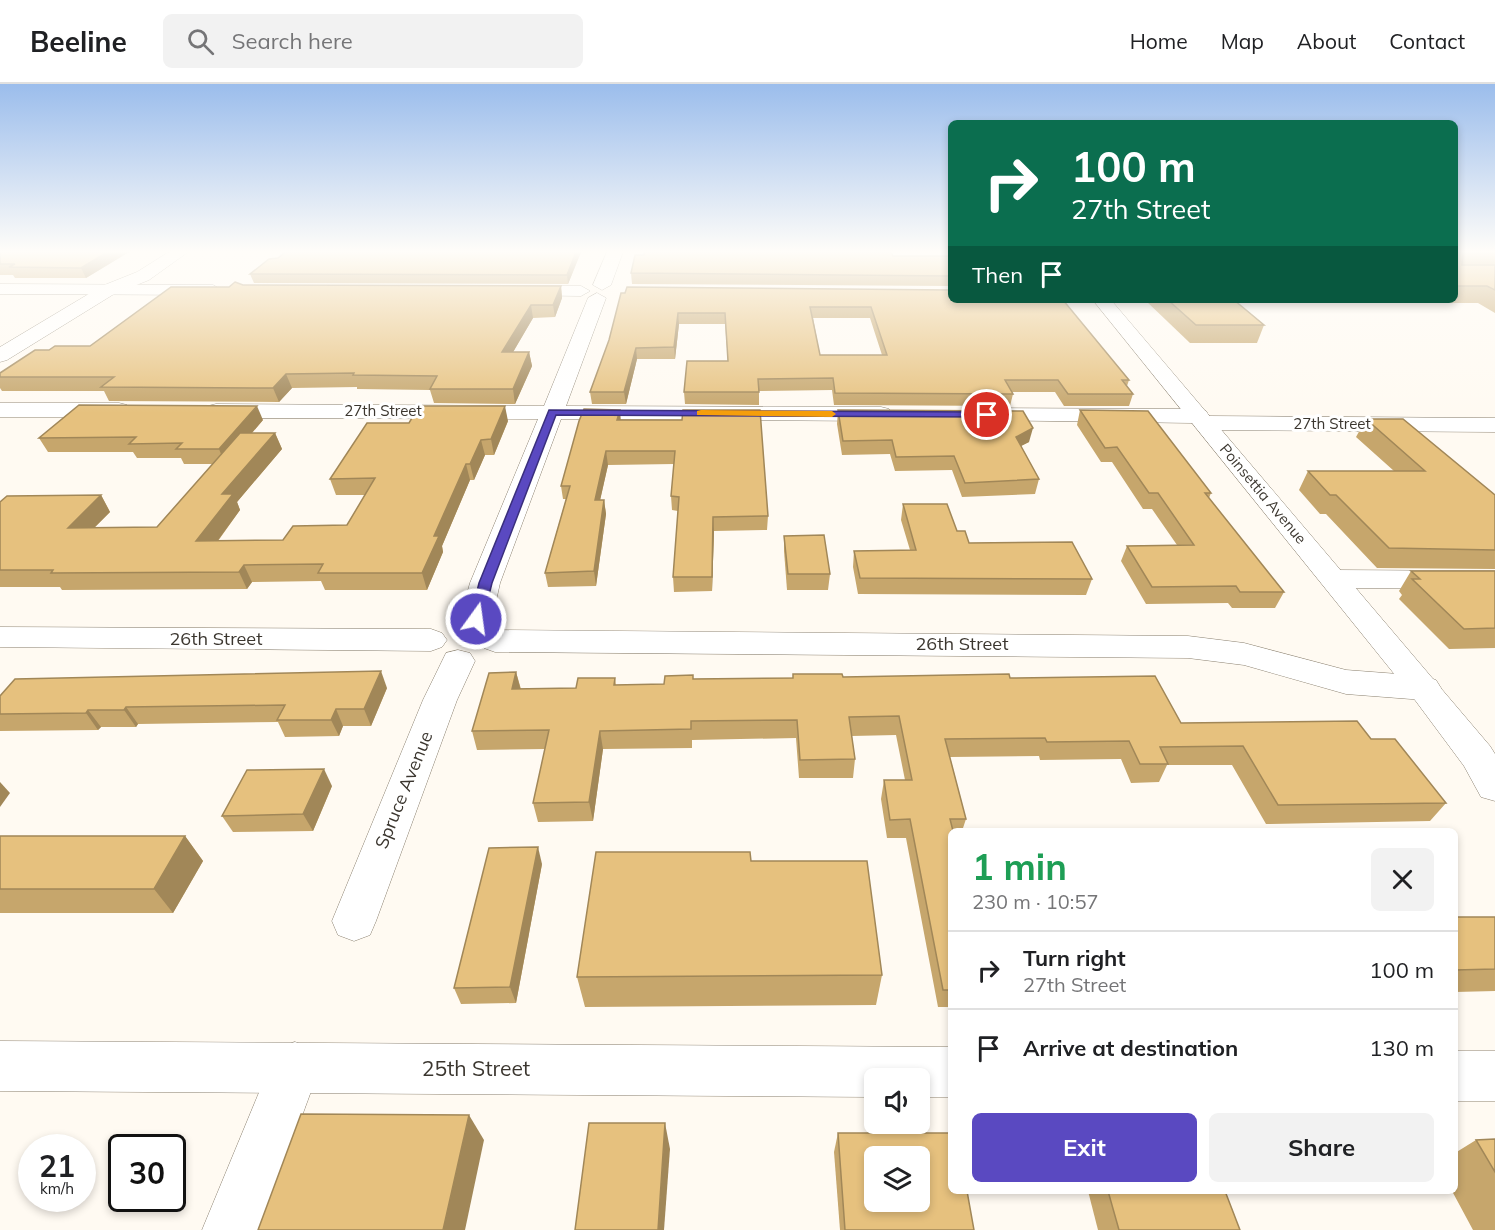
<!DOCTYPE html>
<meta charset="utf-8">
<style>
:root{--surface:#fff;--page:#f2f2f2;--text:#202124;--muted:#757577;--line:#e0e0e0;--accent:#5a49c1}
body{margin:0;font-family:Mulish,sans-serif;background:var(--page);color:var(--text);height:100vh;display:flex;flex-direction:column;font-size:22px;white-space:nowrap}
*{box-sizing:border-box;margin:0}
p{font-size:20px;color:var(--muted)}
.icon{flex:none;width:33px;height:33px;fill:none;stroke:currentColor;stroke-width:2;stroke-linecap:round;stroke-linejoin:round}
.map{position:relative;flex:1;overflow:hidden}
.details{position:absolute;left:948px;top:744px;width:510px;height:366px;display:flex;flex-direction:column;background:var(--surface);border-radius:9px;box-shadow:0 3px 9px #0003}
.details>*{flex:none}
.banner{position:absolute;left:948px;top:36px;width:510px;height:183px;border-radius:9px;box-shadow:0 3px 9px #0003;background:#0b6e4f;color:#fff;overflow:hidden}
.buttons{position:absolute;left:864px;top:984px;display:grid;gap:12px}
.buttons a{display:grid;place-items:center;width:66px;height:66px;border-radius:9px;background:var(--surface);box-shadow:0 3px 9px #0003;font-size:30px}
.speed{position:absolute;left:18px;top:1050px;display:flex;gap:12px;font-size:30px;font-weight:700;text-align:center}
.speed>*{display:grid;place-content:center;width:78px;height:78px;border-radius:50%;background:var(--surface);box-shadow:0 3px 9px #0003;line-height:1}
.speed small{font-size:15px;font-weight:400}
.speed .limit{border:3px solid #111;border-radius:9px;background:#fff;color:#111}
.pin{position:absolute;display:grid;place-items:center;width:51px;height:51px;color:#fff;margin:-26px;border:3px solid #fff;border-radius:50%;box-shadow:0 2px 6px #0007}
.me{position:absolute;width:66px;margin:-33px;rotate:14deg;stroke-linejoin:round;filter:drop-shadow(0 0 4px #0008)}
.turn{display:flex;align-items:center;gap:21px;height:126px;padding:0 24px;font-size:27px}
.turn .icon{width:78px;height:78px;stroke-width:2.5}
.turn b{display:block;font-size:42px;line-height:51px}
.then{display:flex;align-items:center;height:57px;padding:0 24px;background:#0003;gap:12px;font-size:22px}
.round{display:grid;place-items:center;flex:none;width:63px;height:63px;border-radius:9px;background:var(--page)}
.headline{display:flex;align-items:center;justify-content:space-between;height:102px;padding:0 24px}
h1{font-size:36px;font-weight:700;line-height:45px;color:#1e9e55}
.button{display:flex;gap:12px;margin-top:auto;padding:12px 24px}
.button a{flex:1;height:69px;border-radius:9px;background:var(--accent);color:#fff;font-size:24px;font-weight:700;line-height:69px;text-align:center}
.button a+a{background:var(--page);color:var(--text)}
ul{padding:0;list-style:none}
li{display:flex;align-items:center;gap:18px;height:78px;padding:0 24px;border-top:2px solid var(--line)}
li div{flex:1}
li b{display:block;font-size:22px}
li em{font-style:normal}
header{display:flex;align-items:center;gap:36px;box-sizing:border-box;height:84px;padding:0 30px;background:var(--surface);border-bottom:2px solid var(--line)}
header strong{font-size:28px}
nav{display:flex;gap:33px;margin-inline-start:auto;font-size:21px}
.search{width:420px;height:54px;background:var(--page);display:flex;align-items:center;gap:15px;box-sizing:border-box;padding:0 21px;border-radius:9px;color:var(--muted);font-size:22px}
.map>svg:first-child{display:block}
.lines{fill:none;stroke-linecap:round;stroke-linejoin:round}
.minor-casing{stroke:#8b8170;stroke-width:1}
.tertiary-casing{stroke:#8b8170;stroke-width:1}
.primary-casing{stroke:#8b8170;stroke-width:1}
.minor{fill:#fff;fill-rule:evenodd}
.tertiary{fill:#fff;fill-rule:evenodd}
.primary{fill:#fff;fill-rule:evenodd}
.wall{fill:#c6a66c;fill-rule:evenodd}
.shaded-wall{fill:#a18758}
.building{fill:#e6c17e;stroke:#a18758;stroke-width:1.5;fill-rule:evenodd}
.route{fill:#5a49c1;stroke:#3a2f7d;stroke-width:1.5}
.slow{fill:#f59e0b}
.labels{text-anchor:middle;stroke-width:6;stroke-linejoin:round;paint-order:stroke}
.far-street-label{font-size:15px;fill:#3b362f;stroke:#fff}
.street-label{font-size:18px;fill:#3b362f;stroke:#fff}
.near-street-label{font-size:21px;fill:#3b362f;stroke:#fff}
</style>
<header>
<strong>Beeline</strong>
<div class="search"><svg class="icon" aria-label="search" viewBox="0 0 24 24"><circle cx="10" cy="10" r="6"/><path d="M15 15l6 6"/></svg>Search here</div>
<nav><a>Home</a><a>Map</a><a>About</a><a>Contact</a></nav>
</header>
<div class="map">
<svg width="1495" height="1146" viewBox="0 0 1495 1146">
<rect width="100%" height="100%" fill="#fffaf2"/>
<g class="lines">
<defs>
<g id="minor">
<path d="M607,168H623L611,201L602,206L593,201Z"/>
<path d="M0,200L213,201L222,206L213,211L0,210Z"/>
<path d="M517,202H581L590,207L581,212L511,211L508,207L511,203Z"/>
<path d="M597,209L606,214L566,322L881,323L889,325L892,330L889,335L881,337L561,335L500,499L492,535L487,542L476,545L465,542L460,535L470,499L538,335L216,334L208,332L205,327L208,322L216,320L544,322L588,214Z"/>
<path d="M0,319H119L127,321L130,326L127,331L119,333H0Z"/>
<path d="M981,324L1198,325L1206,327L1209,332L1495,334V348L1204,346L1196,344L1193,339L973,336L970,331L973,326Z"/>
<path d="M1334,486L1495,487V505L1334,504L1324,501L1319,495L1324,489Z"/>
<path d="M0,543L431,545L442,549L447,556L442,563L431,567L0,563Z"/>
<path d="M495,546L1188,552L1244,559L1346,586L1424,592L1436,596L1441,604L1436,612L1424,616L1346,610L1244,581L1188,574L495,568L484,564L479,557L484,550Z"/>
<path d="M458,566L470,569L475,577L457,616L376,837L370,851L354,857L338,851L332,837L423,616L446,569Z"/>
<path d="M295,958L313,965L320,983L260,1146H202L277,965Z"/>
</g>
<path id="tertiary" d="M1093,216H1111L1490,662L1495,670V717L1481,713L1464,682L1412,612Z"/>
<g id="primary">
<path d="M169,168H188L149,196L114,210L7,276L0,278V263L102,202L137,188Z"/>
<path d="M0,957L951,963V1013H920V994H874V1013L0,1007Z"/>
<rect x="1455" y="967" width="40" height="50"/>
</g>
</defs>
<use href="#minor" class="minor-casing"/>
<use href="#tertiary" class="tertiary-casing"/>
<use href="#primary" class="primary-casing"/>
<use href="#minor" class="minor"/>
<use href="#tertiary" class="tertiary"/>
<use href="#primary" class="primary"/>
</g>
<g class="wall">
<path d="M0,168H129L86,194H15L13,191H0Z"/>
<path d="M285,168H581L568,200L254,199L250,190L278,174Z"/>
<path d="M1455,168H1495V229L1478,219H1402L1397,216H1455Z"/>
<path d="M893,172H951V202L632,200L631,189Z"/>
<path d="M243,201L561,202L562,214L555,233L533,234L513,268H529L532,282L515,320L434,319L430,306L357,305V303L292,304L279,318L109,317L104,307H2L0,304V289L49,266L90,262Z"/>
<path d="M951,206L1129,296L1127,302L1133,310L1129,322H1064L1055,308H1012L1013,310L1010,322L834,321L832,306L759,307V321L685,320L684,308L728,277L725,240H679L675,275H637L626,320H592L590,308L609,256L621,209ZM813,234H870L882,271H820Z"/>
<path d="M1145,216H1234L1264,241L1257,259H1190Z"/>
<path d="M838,326L1029,358L1021,362L1039,395L1035,410L962,413L952,386L895,387L890,370L842,371L837,340Z"/>
<path d="M1080,326L1211,409L1209,414L1284,508L1275,524H1232L1228,519L1146,520L1121,477L1127,462L1177,461L1152,425H1143L1112,378H1101L1077,341Z"/>
<path d="M1366,335L1495,411V485L1377,484L1326,430H1320L1299,406L1308,387H1394L1356,353Z"/>
<path d="M263,336L252,349H275L282,365L237,418L240,426L218,457L283,456L347,441L366,411H336L330,395L508,337L494,371H485L474,396H470L442,462L443,468L427,506H325L321,497L252,498L247,505L62,506L60,503H0V418L101,411L110,428L95,443H157L213,380H184L181,374H137L133,368H48L39,354Z"/>
<path d="M621,336H682L768,432L767,446L714,447L712,507L674,508L673,493L678,427L672,426L671,412L674,380L608,381L600,416H604L606,430L596,502L548,503L545,489L566,415H563L561,402Z"/>
<path d="M903,420L957,447L969,459L1092,495L1086,511L858,510L853,483L854,467L910,466L901,436Z"/>
<path d="M784,452L830,490L828,506H787L784,467Z"/>
<path d="M1411,487H1495V564L1449,565L1399,515L1402,511L1399,507Z"/>
<path d="M516,588L521,605L576,604L615,594L616,601L664,600L693,595L843,593L1010,594L1181,639L1371,655L1446,719L1430,737L1266,740L1232,681H1167L1159,698L1131,699L1121,675L1040,676L1039,672L950,673L966,735L962,747H951V923H938L906,754H887L881,715L884,696H905L896,651L852,652L855,675L853,694H799L796,654L692,656V664L603,665L593,737L538,738L533,719L545,665L477,666L472,647Z"/>
<path d="M387,604L371,642H343L339,652L285,653L278,638L138,640L136,643H101L98,646L0,647V630Z"/>
<path d="M332,702L313,747L233,748L222,732Z"/>
<path d="M0,752H185L203,777L173,829H0Z"/>
<path d="M751,777L882,891L876,921L585,923L577,893Z"/>
<path d="M542,780L516,919L461,920L454,904Z"/>
<path d="M1455,833H1495V907L1455,908Z"/>
<path d="M838,1049L974,1146H840L834,1068Z"/>
<path d="M1495,1055V1146H1473L1452,1107H1455V1069L1476,1056Z"/>
<path d="M1088,1107H1225L1240,1146H1098Z"/>
</g>
<g class="shaded-wall">
<path d="M107,168H129L86,194L81,184Z"/>
<path d="M576,168H581L568,200L567,191Z"/>
<path d="M561,202L562,214L555,233L553,221Z"/>
<path d="M531,221L533,234L505,282L502,268Z"/>
<path d="M678,229L679,240L675,275L674,263Z"/>
<path d="M636,264L637,275L626,320L624,308Z"/>
<path d="M529,268L532,282L515,320L513,305Z"/>
<path d="M286,290L292,304L279,318L273,304Z"/>
<path d="M257,322L263,336L225,380L219,365Z"/>
<path d="M505,322L508,337L494,371L491,355Z"/>
<path d="M620,326L621,339L617,336Z"/>
<path d="M1033,344L1029,358L1013,366L1016,353Z"/>
<path d="M275,349L282,365L237,418L240,426L205,474L196,457L222,410Z"/>
<path d="M481,356L485,371L474,396L470,380Z"/>
<path d="M606,367L608,381L597,430L595,416Z"/>
<path d="M466,380L470,396L442,462L443,468L427,506L422,489L434,452Z"/>
<path d="M101,411L110,428L78,460L68,444Z"/>
<path d="M604,416L606,430L596,502L594,487Z"/>
<path d="M713,433L714,447L712,507V493Z"/>
<path d="M244,481L252,498L247,505L239,488Z"/>
<path d="M381,587L387,604L371,642L364,625Z"/>
<path d="M516,588L521,607L512,605Z"/>
<path d="M126,623L138,640L136,643L124,626Z"/>
<path d="M336,625L343,642L339,652L331,636Z"/>
<path d="M88,626L101,643L98,646L86,629Z"/>
<path d="M600,647L603,665L593,737L589,718Z"/>
<path d="M324,685L332,702L313,747L303,730Z"/>
<path d="M0,698L10,709L0,723Z"/>
<path d="M185,752L203,777L173,829L154,805Z"/>
<path d="M538,763L542,780L516,919L510,903Z"/>
<path d="M469,1031L484,1056L465,1146H443Z"/>
<path d="M665,1039L670,1065L664,1146H658Z"/>
</g>
<g class="building">
<path d="M0,168H107L81,184L9,183L15,180H0Z"/>
<path d="M285,168H576L567,191L250,190L269,175L278,174Z"/>
<path d="M644,168H891L893,172H951V192L631,189L635,171H644Z"/>
<path d="M1455,168H1463L1462,181H1495V206L1487,202H1455Z"/>
<path d="M235,198L243,201L561,202L553,221H531L502,268H529L513,305H430L437,292L353,291L354,289L286,290L273,304L101,303L114,293H0V289L35,266H49L55,262H90L171,203H229Z"/>
<path d="M627,203L951,206V216H1063L1129,296H1122L1133,310H1068L1058,296H1005L1013,310L835,309L833,294L758,295L759,308H684L687,277H728L725,229H678L674,263L636,264L624,308H590L609,256L621,209H625ZM810,223H871L887,271H820Z"/>
<path d="M1168,216H1234L1264,241H1196Z"/>
<path d="M79,321L257,322L219,365H176L182,359L129,360L136,353L39,354Z"/>
<path d="M419,322H505L491,355L481,356L470,380H466L434,452H439L422,489H318L323,480L244,481L239,488L51,489L53,486H0V418L7,412L101,411L68,444L157,443L240,349H275L222,410H233L196,457L283,456L293,442L347,441L375,394L330,395L367,339H409Z"/>
<path d="M584,325L620,326L617,336H682L683,326H760L768,432L713,433L712,493H673L679,413L671,412L675,367H606L595,416H604L594,487L545,489L570,402H561L579,337Z"/>
<path d="M838,326L1023,327L1033,344L1016,353L1039,395L965,399L954,372L896,373L892,356L843,357Z"/>
<path d="M1080,326L1148,327L1211,409H1205L1284,508H1240L1236,502L1152,503L1127,462L1194,461L1158,409H1149L1117,363L1105,364Z"/>
<path d="M1366,335H1403L1495,411V466L1389,464L1336,411H1330L1308,387H1425Z"/>
<path d="M903,420H947L957,447H965L969,459L1072,458L1092,495L860,494L854,467L916,466Z"/>
<path d="M824,451L830,490H788L784,452Z"/>
<path d="M1411,487H1495V544L1464,545L1412,495H1420Z"/>
<path d="M381,587L364,625H336L331,636H277L285,621L126,623L124,626H88L86,629L0,630V612L15,595Z"/>
<path d="M516,588L512,605L576,604L578,594H615L614,601L664,600L665,592L693,591V595L793,594V590H842L843,593L1009,590L1010,594L1155,592L1181,639L1357,637L1371,655H1395L1446,719L1278,721L1243,662L1160,663L1168,680H1140L1129,657L1047,658L1045,654L945,655L966,735H950L953,747H951V906H943L910,735L890,736L884,696H912L899,632L849,633L855,675L800,676L797,636L691,637V645L600,647L589,718L533,719L549,646L472,647L489,589Z"/>
<path d="M324,685L303,730L222,732L247,686Z"/>
<path d="M0,752H185L154,805H0Z"/>
<path d="M538,763L510,903L454,904L489,764Z"/>
<path d="M596,768H750L751,777H867L882,891L577,893Z"/>
<path d="M1455,833H1495V885L1455,886Z"/>
<path d="M301,1030L469,1031L443,1146H258Z"/>
<path d="M589,1039H665L658,1146H575Z"/>
<path d="M838,1049H951V1107H967L974,1146H845ZM874,1072H920V1118H874Z"/>
<path d="M1495,1055V1088L1476,1056Z"/>
<path d="M1108,1107H1225L1240,1146H1119Z"/>
</g>
<linearGradient id="sky" x2="0" y2="1"><stop stop-color="#9bbdec"/><stop offset="0.51" stop-color="#fffdf9"/><stop offset="1" stop-color="#fffdf9" stop-opacity="0"/></linearGradient>
<rect width="1495" height="329" fill="url(#sky)"/>
<path class="route" d="M549,326L987,328L992,331L987,333L556,331L492,499L483,535L476,539L472,538L470,535L479,499Z"/>
<path class="slow" d="M701,326L832,327L836,330L832,333L697,331V327Z"/>
<g class="labels">
<g class="far-street-label">
<text x="383" y="332">27th Street</text>
<text x="1332" y="345">27th Street</text>
<text transform="translate(1263 410) rotate(50)" y="5">Poinsettia Avenue</text>
</g>
<g class="street-label">
<text x="216" y="561">26th Street</text>
<text x="962" y="566">26th Street</text>
<text transform="translate(404 706) rotate(-68)" y="6">Spruce Avenue</text>
</g>
<g class="near-street-label">
<text x="476" y="992">25th Street</text>
</g>
</g>
</svg>
<div class="buttons">
<a><svg class="icon" aria-label="sound" viewBox="0 0 24 24"><path d="M4 9h4l5-4v14l-5-4H4zM17 9q2 3 0 6"/></svg></a>
<a><svg class="icon" aria-label="layers" viewBox="0 0 24 24"><path d="M12 4l9 5-9 5-9-5zM3 14l9 5 9-5"/></svg></a>
</div>
<div class="speed"><div>21<small>km/h</small></div><div class="limit">30</div></div>
<div class="pin" style="left:987px;top:331px;background:#d93025"><svg class="icon" aria-label="arrive" viewBox="0 0 24 24"><path d="M6 21V4h12l-3 4 3 4H6"/></svg></div>
<svg class="me" style="left:476px;top:535px" viewBox="-20 -20 40 40"><circle r="17" fill="#5a49c1" stroke="#fff" stroke-width="3"/><path d="M0-11L8 9 0 5-8 9z" fill="#fff"/></svg>
<div class="banner">
<div class="turn"><svg class="icon" aria-label="right" viewBox="0 0 24 24"><path d="M7 20v-9h11M14 6l5 5-5 5"/></svg><div><b>100 m</b>27th Street</div></div>
<div class="then">Then<svg class="icon" aria-label="arrive" viewBox="0 0 24 24"><path d="M6 21V4h12l-3 4 3 4H6"/></svg></div>
</div>
<section class="details">
<div class="headline"><div><h1>1 min</h1><p>230 m · 10:57</p></div><a class="round"><svg class="icon" aria-label="close" viewBox="0 0 24 24"><path d="M6 6l12 12M18 6L6 18"/></svg></a></div>
<ul>
<li><svg class="icon" aria-label="right" viewBox="0 0 24 24"><path d="M7 20v-9h11M14 6l5 5-5 5"/></svg><div><b>Turn right</b><p>27th Street</p></div><em>100 m</em></li>
<li><svg class="icon" aria-label="arrive" viewBox="0 0 24 24"><path d="M6 21V4h12l-3 4 3 4H6"/></svg><div><b>Arrive at destination</b></div><em>130 m</em></li>
</ul>
<div class="button"><a>Exit</a><a>Share</a></div>
</section>
</div>
